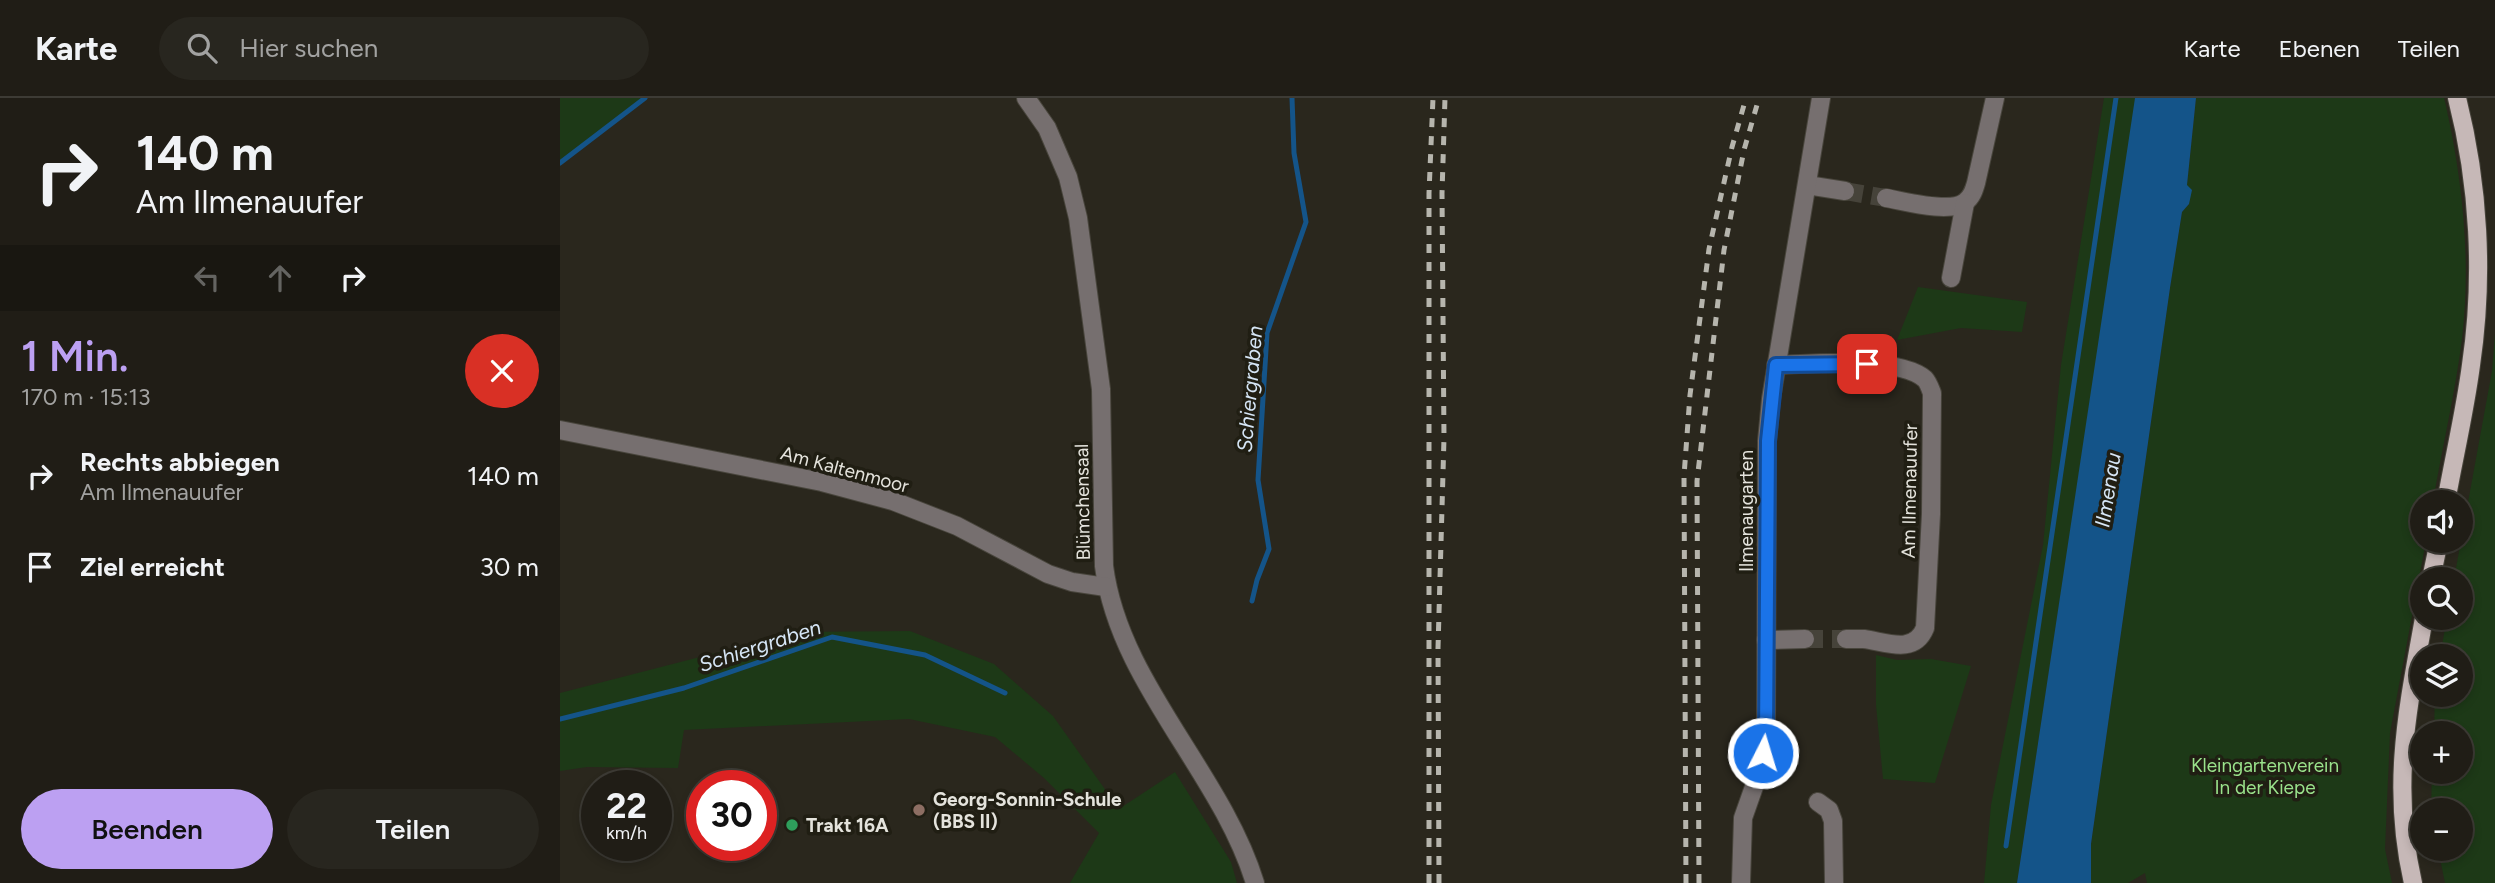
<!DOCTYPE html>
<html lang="de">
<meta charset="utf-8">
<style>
:root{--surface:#201d16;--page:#28261f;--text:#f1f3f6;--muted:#a2a2a1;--line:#3d3b35;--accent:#bca0f2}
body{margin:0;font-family:Figtree,sans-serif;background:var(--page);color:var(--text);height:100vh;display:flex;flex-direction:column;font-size:26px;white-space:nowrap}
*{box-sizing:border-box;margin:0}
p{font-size:23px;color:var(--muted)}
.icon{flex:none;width:38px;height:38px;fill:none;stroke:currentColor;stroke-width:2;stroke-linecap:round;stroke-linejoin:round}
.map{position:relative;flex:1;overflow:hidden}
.details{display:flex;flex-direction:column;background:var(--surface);width:560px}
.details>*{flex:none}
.hud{background:#201d16;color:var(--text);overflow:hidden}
.buttons{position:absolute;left:1850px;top:392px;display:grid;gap:14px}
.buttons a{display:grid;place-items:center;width:63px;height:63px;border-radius:50%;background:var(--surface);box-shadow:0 4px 10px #0003,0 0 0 2px var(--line);font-size:35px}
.speed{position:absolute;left:21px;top:672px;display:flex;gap:14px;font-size:35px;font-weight:700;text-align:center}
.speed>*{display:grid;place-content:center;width:91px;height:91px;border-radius:50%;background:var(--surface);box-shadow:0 4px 10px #0003,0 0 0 2px var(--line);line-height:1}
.speed small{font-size:18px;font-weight:400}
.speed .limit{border:10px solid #d22;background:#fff;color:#111}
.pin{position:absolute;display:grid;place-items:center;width:60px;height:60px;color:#fff;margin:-30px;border-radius:14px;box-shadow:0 4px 10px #0006}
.me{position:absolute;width:77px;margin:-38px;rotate:5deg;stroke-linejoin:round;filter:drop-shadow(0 0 5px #0008)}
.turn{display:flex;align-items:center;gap:24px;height:147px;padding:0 21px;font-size:32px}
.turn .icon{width:91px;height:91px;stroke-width:2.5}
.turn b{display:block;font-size:49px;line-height:60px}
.lanes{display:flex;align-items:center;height:66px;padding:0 21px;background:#0003;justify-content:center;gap:35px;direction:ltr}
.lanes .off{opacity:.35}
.round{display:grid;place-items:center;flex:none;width:74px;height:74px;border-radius:37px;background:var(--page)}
.summary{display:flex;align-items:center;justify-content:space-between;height:119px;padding:0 21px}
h1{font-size:42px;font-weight:600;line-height:52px;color:var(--accent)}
.action{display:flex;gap:14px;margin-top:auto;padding:14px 21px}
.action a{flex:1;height:80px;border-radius:42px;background:var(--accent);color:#111;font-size:28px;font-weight:600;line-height:80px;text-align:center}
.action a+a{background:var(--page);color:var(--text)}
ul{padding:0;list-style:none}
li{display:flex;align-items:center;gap:21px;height:91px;padding:0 21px}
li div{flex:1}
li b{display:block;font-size:26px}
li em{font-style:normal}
header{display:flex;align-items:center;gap:42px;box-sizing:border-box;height:98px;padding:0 35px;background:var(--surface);border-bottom:2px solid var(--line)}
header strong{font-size:33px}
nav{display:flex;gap:38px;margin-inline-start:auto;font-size:24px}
.search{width:490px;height:63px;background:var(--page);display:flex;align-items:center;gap:18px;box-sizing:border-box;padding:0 24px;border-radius:38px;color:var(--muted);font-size:26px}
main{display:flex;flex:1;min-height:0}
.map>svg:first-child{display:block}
.green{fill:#1d3917}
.water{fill:#145489}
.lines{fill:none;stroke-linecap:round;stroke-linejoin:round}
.stream{stroke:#145489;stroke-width:5}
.minor-tunnel{stroke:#46433a;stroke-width:18;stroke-dasharray:18 9;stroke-linecap:butt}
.minor-casing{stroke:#48453c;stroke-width:20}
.major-casing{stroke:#48453c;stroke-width:20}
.minor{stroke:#766f6f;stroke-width:18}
.major{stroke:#c6b8b7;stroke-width:18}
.rail{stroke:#b6b5ad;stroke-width:5;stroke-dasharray:9 9;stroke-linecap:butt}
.route-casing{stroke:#114b97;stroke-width:18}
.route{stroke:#1a73e8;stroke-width:12}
.education-dot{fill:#8d6e63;stroke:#201e13;stroke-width:2.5}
.leisure-dot{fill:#2e9e5b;stroke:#201e13;stroke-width:2.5}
.labels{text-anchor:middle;stroke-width:7;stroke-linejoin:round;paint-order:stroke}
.street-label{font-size:19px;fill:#e4e3dc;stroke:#201e13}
.park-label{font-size:19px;fill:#9ae28b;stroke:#201e13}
.poi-label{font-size:19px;font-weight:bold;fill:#e4e3dc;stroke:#201e13;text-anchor:start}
.water-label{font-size:21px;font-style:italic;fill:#d6e6f6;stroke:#201e13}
</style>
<header>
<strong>Karte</strong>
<div class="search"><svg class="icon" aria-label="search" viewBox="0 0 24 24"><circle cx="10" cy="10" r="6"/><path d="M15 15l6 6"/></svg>Hier suchen</div>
<nav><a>Karte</a><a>Ebenen</a><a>Teilen</a></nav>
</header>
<main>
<section class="details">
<div class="hud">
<div class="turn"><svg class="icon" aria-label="right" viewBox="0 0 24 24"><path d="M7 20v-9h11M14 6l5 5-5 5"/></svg><div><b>140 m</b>Am Ilmenauufer</div></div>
<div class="lanes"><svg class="icon off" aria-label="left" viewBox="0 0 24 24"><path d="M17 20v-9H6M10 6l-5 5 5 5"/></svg><svg class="icon off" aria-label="ahead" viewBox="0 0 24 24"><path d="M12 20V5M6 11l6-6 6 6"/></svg><svg class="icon" aria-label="right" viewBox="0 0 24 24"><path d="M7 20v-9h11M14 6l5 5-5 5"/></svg></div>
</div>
<div class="summary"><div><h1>1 Min.</h1><p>170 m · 15:13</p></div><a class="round" style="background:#d93025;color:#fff"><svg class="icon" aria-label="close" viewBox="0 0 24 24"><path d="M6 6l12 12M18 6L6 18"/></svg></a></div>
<ul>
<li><svg class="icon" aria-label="right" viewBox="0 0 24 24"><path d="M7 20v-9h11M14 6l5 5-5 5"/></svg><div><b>Rechts abbiegen</b><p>Am Ilmenauufer</p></div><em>140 m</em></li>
<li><svg class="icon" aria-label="arrive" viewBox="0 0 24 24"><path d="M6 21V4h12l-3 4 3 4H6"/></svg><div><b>Ziel erreicht</b></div><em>30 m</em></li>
</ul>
<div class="action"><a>Beenden</a><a>Teilen</a></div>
</section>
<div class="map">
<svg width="1935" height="785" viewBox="0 0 1935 785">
<rect width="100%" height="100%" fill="#2a271d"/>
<g class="green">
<path d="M0,0H85L0,65Z"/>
<path d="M1544,0H1576L1457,785H1424L1431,707L1483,447L1501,267Z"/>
<path d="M1636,0H1884L1886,8C1903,85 1911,163 1902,241C1895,296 1882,350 1873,404H1862V443H1866L1830,635L1825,751L1832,785H1587L1585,775L1568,785H1531V746L1610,190L1622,114L1629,106L1627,87Z"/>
<path d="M1358,189L1467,204L1462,234L1401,230L1337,242Z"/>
<path d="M1935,236V785H1885L1878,751H1900V712H1871L1872,674H1900V635H1874L1875,597H1900V558H1880L1887,520H1900V481H1894L1932,273Z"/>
<path d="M350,533L434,566L493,618L559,711L615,674L671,764L677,785H510L539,735L484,680L435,639L349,621L124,632L118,670L27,669L0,673V595L237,534Z"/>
<path d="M1316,557L1337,562L1371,561L1411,568L1375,685L1323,681L1316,607Z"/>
</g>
<path class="water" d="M1575,0H1636L1627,87L1632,92L1629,106L1622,114L1610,190L1531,746V785H1457Z"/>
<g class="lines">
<g class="stream">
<path d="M0,65L85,0"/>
<path d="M692,503L697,482L709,451L698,382L707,235L746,124L734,55L732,0"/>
<path d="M0,621L124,590L272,539L365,557L445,595"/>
<path d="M1446,748L1556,0"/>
</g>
<g class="minor-tunnel">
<path d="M1285,93L1326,100"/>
<path d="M1245,541H1286"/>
</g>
<defs>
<g id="minor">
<path d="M466,0L487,30L508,79L518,120L541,291L544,468C559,585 661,674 695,785"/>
<path d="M1247,87L1285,93"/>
<path d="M1326,100C1344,103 1390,116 1405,104C1412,99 1414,92 1416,85L1435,0"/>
<path d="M1391,180L1405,105"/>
<path d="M1216,267C1251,266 1339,258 1365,281C1368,284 1370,290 1372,295L1371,416L1365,530C1354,557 1326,544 1304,541C1298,541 1292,541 1286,541"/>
<path d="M0,332L262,384L333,403L397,428L488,476L512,484L546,489"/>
<path d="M1206,542L1245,541"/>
<path d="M1258,704L1269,712L1273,723L1274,785"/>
<path d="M1181,785L1183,720L1201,669L1206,641L1207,343L1211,301L1261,0"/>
</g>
<g id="major">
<path d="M1886,404C1894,359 1905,313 1911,267C1924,179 1919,86 1897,0"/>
<path d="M1871,481L1879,443"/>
<path d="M1853,785C1831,689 1847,614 1864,520"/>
</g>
</defs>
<use href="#minor" class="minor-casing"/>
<use href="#major" class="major-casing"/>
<use href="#minor" class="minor"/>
<use href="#major" class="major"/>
<g class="rail">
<path d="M869,785V95L873,0"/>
<path d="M879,785L878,550L884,340L882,95L885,0"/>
<path d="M1126,785L1124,378L1130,297L1149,151L1172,49L1186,0"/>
<path d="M1139,785L1137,383L1164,152L1184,52L1199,0"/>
</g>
</g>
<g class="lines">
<defs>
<path id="route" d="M1203,655L1206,641L1208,343L1216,267L1307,266"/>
</defs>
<use href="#route" class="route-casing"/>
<use href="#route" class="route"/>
</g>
<circle class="education-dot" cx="359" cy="712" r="7"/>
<circle class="leisure-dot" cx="232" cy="727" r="7"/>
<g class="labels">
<g class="street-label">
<text transform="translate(285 371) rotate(15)" y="7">Am Kaltenmoor</text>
<text transform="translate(1349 393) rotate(-89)" y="7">Am Ilmenauufer</text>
<text transform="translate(522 404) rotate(-91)" y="7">Blümchensaal</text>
<text transform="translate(1186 413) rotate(-90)" y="7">Ilmenaugarten</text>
</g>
<g class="park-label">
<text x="1705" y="674">Kleingartenverein<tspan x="1705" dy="22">In der Kiepe</tspan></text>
</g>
<g class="poi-label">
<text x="373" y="708">Georg-Sonnin-Schule<tspan x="373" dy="22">(BBS II)</tspan></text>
<text x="246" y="734">Trakt 16A</text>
</g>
<g class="water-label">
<text transform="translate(690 291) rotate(-85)" y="7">Schiergraben</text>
<text transform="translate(1548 392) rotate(-81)" y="7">Ilmenau</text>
<text transform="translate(200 548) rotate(-18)" y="7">Schiergraben</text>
</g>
</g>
</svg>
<div class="buttons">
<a><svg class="icon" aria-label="sound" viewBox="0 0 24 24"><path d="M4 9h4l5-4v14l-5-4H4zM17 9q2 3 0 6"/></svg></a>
<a><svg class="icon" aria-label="search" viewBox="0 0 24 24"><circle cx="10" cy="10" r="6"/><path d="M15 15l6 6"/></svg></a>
<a><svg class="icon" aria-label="layers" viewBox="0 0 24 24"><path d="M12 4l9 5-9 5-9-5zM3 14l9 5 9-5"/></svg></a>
<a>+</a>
<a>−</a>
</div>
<div class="speed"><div>22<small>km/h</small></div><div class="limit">30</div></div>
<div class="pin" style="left:1307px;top:266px;background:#d93025"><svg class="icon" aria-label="arrive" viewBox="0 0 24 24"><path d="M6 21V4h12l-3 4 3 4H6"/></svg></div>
<svg class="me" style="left:1203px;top:655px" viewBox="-20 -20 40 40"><circle r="17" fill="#1a73e8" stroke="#fff" stroke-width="3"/><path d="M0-11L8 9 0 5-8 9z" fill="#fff"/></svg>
</div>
</main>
